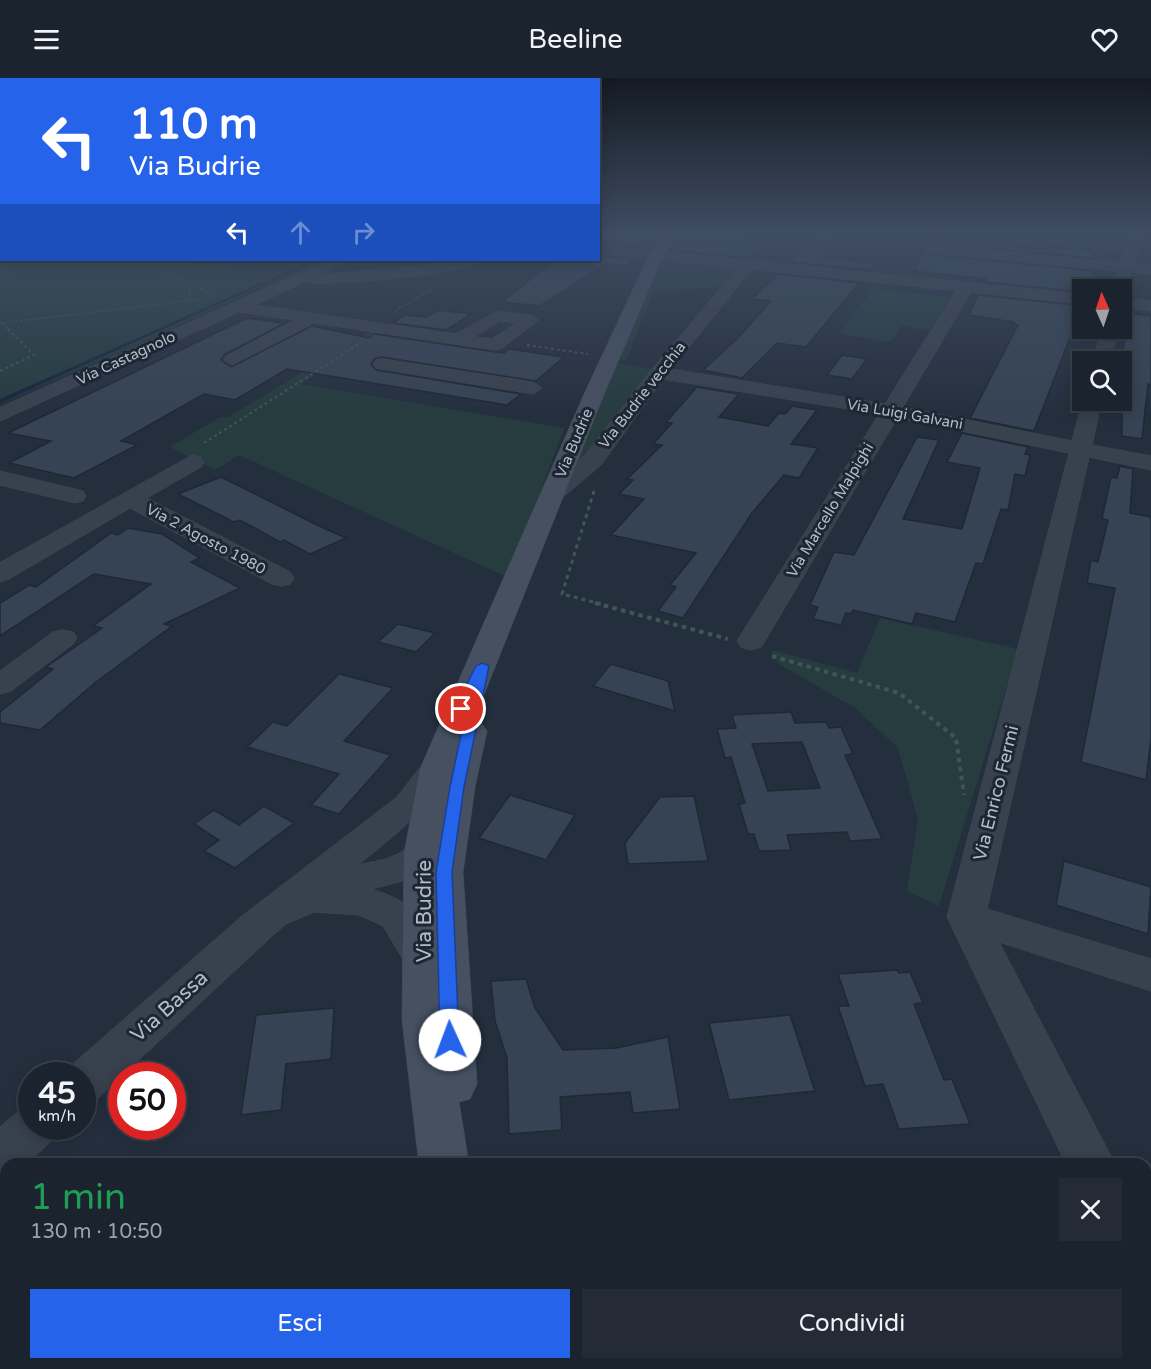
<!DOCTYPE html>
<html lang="it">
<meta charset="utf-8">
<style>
:root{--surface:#1b232e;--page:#242b36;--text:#f1f3f6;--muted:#a0a4aa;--line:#39404a;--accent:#2563eb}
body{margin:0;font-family:"Varela Round",sans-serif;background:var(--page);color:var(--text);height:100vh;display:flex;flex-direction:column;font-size:22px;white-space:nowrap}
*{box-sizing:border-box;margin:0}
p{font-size:20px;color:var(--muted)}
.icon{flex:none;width:33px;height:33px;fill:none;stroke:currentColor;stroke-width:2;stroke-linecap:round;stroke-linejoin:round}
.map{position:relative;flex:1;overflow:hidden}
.sheet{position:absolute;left:0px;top:1080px;width:1152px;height:212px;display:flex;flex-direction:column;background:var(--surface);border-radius:18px 18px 0 0;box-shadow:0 3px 15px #0003,0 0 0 2px var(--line)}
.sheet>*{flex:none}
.top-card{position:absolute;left:0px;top:0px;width:600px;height:183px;box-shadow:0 3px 15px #0003,0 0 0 2px var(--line);background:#2563eb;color:#fff;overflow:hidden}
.needle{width:39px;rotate:357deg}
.fabs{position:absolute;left:1072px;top:201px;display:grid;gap:12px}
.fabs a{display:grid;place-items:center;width:60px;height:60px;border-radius:0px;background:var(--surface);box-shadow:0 3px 15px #0003,0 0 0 2px var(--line);font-size:30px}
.speed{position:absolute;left:18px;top:984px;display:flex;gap:12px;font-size:30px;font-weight:700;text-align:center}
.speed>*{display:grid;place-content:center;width:78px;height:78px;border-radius:50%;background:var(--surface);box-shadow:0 3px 15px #0003,0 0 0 2px var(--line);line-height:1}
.speed small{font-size:15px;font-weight:400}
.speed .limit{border:9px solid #d22;background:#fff;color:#111}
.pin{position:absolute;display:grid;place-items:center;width:51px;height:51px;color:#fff;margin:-26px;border:3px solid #fff;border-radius:50%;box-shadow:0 2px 6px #0007}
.me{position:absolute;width:66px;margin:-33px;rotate:358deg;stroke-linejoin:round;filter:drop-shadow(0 0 4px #0008)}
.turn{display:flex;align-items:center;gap:21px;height:126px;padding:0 30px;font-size:27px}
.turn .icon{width:78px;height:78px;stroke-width:2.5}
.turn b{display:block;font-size:42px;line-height:51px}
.lanes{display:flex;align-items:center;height:57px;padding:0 30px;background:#0003;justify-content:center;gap:30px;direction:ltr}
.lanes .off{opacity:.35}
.round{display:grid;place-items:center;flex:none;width:63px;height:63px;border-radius:0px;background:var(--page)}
.headline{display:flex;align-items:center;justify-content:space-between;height:102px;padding:0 30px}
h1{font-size:36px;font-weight:600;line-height:45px;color:#1e9e55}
.cta{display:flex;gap:12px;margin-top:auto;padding:12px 30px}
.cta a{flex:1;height:69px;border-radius:0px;background:var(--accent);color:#fff;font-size:24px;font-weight:600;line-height:69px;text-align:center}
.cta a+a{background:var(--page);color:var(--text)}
header{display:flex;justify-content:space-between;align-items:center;height:78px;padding:0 30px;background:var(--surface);font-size:27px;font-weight:600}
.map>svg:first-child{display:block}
.green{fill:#263c3f}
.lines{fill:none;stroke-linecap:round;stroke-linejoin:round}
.stream{fill:#17263c;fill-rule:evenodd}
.building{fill:#364354;stroke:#1f2835;stroke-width:1.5;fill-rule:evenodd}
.service-casing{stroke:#414a57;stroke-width:2}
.minor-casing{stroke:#414a57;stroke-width:1}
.tertiary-casing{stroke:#414a57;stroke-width:1}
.secondary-casing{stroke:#414a57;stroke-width:1}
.path-far3{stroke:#3f5557;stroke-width:1.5;stroke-dasharray:2 2;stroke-linecap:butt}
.path-far2{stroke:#3f5557;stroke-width:2;stroke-dasharray:3 3;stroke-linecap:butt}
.path-far1{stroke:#3f5557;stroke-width:3;stroke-dasharray:4 4;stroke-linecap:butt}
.path{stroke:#3f5557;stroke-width:4;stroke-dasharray:4.5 4.5;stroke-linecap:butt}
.service{fill:#38414e;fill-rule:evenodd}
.minor{fill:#38414e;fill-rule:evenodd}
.tertiary{fill:#38414e;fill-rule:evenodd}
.secondary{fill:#465061;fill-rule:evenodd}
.route{fill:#2563eb;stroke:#184099;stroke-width:1.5}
.labels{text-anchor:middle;stroke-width:6;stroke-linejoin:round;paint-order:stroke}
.far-street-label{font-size:15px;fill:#b4bcc9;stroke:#1d2633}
.street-label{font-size:18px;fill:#b4bcc9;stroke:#1d2633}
.near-street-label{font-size:21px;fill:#b4bcc9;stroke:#1d2633}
</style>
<header><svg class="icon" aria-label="menu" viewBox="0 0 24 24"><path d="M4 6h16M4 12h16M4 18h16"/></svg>Beeline<svg class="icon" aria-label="heart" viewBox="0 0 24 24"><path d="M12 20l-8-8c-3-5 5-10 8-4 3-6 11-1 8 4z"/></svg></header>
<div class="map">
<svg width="1151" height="1291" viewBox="0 0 1151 1291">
<rect width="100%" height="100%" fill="#242f3e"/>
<g class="green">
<path d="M0,155L2,182H161L289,195L138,266L0,325Z"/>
<path d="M942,155H1109L1127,157L1122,173L940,157Z"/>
<path d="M673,182L738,190L727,208L653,214L626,283L619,282L633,242L660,187Z"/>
<path d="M876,207L883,212L950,219L929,252L901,248L891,264L838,256Z"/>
<path d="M373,252L385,254L301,306L564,350L509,500L239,377L215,392L170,369L220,339H228Z"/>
<path d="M617,285L653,291L573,393Z"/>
<path d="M880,540L1018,571L939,828L907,813L918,741L898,670L855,630L779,586L772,572L857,595Z"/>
</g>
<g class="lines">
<path class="stream" d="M313,182H317L0,325V321Z"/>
</g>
<g class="building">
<path d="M598,155H664L649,170L598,165Z"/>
<path d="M683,155H745L742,158L766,160L748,180L670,172Z"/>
<path d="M820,155H838L821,180L875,185L869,192L790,184Z"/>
<path d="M930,161L1049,172V169L1093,173V180L932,165L927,167Z"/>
<path d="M924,173L932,177L1093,193L1092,212H1083V214L985,204L986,201L914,193Z"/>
<path d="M598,177L633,181L623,188L606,186L540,228L502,224L555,182H598Z"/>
<path d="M778,196L859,205L806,269L777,265L742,300L703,292L737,261L771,223L752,221Z"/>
<path d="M978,217L1083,228V253L1073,252L1034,353L970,340L1018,247L1013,246L1014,244L969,237Z"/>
<path d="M438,232L471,236L446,252L393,245L405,237L426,239Z"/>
<path d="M1128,235L1151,238V307L1148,306L1142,361L1122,358V280Z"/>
<path d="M247,240L285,245L225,276L221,282L231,289L312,248L369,260L374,256L495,274L504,275L509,271L564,279L536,303L382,279L374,281L371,286L376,292L521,316L507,327L287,291L235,322L204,316L121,363L137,367L74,400L9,385L51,363L8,355Z"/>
<path d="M842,277L867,281L852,301L827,297Z"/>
<path d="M697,309L739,316L719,339L768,348L779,335L785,336L792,328L817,332L791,366L818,370L799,400L784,397L752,435L683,540L658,533L676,509L670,507L696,475L611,457L644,421L619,416L633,402L627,401L662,367L653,366L672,345L666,344Z"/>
<path d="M962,355L1028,369L1025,376L1030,377L1025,398L1015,396L1008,432L1001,431L983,486L976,485L955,544L916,535L912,546L853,532L851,536L846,535L841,547L813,541L818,529L810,527L834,474L854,477L917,359L939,362L903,441L962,451L980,390L947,384Z"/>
<path d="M1120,388L1133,391L1130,435L1151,439V661L1146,702L1081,684L1115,510L1087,505L1091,482L1098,484L1108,442L1102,441L1111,399L1117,400Z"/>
<path d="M221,399L319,448L346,460L310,476L284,462L280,464L240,442L234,444L178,416Z"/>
<path d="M128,450L162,456L200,480L191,484L240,510L164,546L172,548L96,604L40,652L0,645V634L53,591L46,589L102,550L93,548L151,506L94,496L0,558V525L29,507L36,509L111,455L118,457Z"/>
<path d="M398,546L435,555L416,574L378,564Z"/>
<path d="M611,586L668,603L675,633L593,608Z"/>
<path d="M339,596L393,610L344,663L391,677L339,736L311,727L339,696L247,669L273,644L287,648Z"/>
<path d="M791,634L795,645L826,644L829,650L841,649L853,676L845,677L882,761L850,763L847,754L787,757L791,772L759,773L754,756H748L739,726L745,725L731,679L725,680L717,651L736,650L732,637ZM802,664L820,710L768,713L752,666Z"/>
<path d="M510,717L575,737L546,782L479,760Z"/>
<path d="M694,718L708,783L628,786L625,765L660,719Z"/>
<path d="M264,728L294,745L235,790L204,773L219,762L194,746L214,732L239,747Z"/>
<path d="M1064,783L1151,809L1148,856L1056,827Z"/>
<path d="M897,892L899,895L910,894L923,925L914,926L944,1002L952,1001L970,1046L899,1051L883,1006L865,1008L838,928H849L838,896Z"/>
<path d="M526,901L535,930L563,972L616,970L668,959L680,1031L633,1035L630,1014L560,1019L562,1052L509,1056L507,980L495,943L491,903Z"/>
<path d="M334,930L331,981L286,986L281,1032L241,1037L256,937Z"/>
<path d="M790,937L815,1013L729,1022L709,945Z"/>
</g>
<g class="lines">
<defs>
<path id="service" d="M447,182H456L441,188V184Z"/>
<g id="minor">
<path d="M1133,155H1146L1133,186L1151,188V196L1131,194L1128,212L1122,216V212H1113L1117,193L932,175L925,171L932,167L1119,185Z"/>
<path d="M329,182H347L319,197L479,182C464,199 343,204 314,206L307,203L255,227L456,256L497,233L531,237L539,242L501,271L495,272L314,245L232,287L223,282L226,278L295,242L239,234L0,343V330ZM500,243L516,245L492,261L475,259Z"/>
<path d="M748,183L753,184V190L671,291L885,326L958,209L966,204L974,209L903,329L1072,363L1083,321L1102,322L1092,367L1151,378V392L1089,379L987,831L1151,881V913L999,864L1115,1086H1066L947,839L1069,375L897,340L765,563L761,569L751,572L741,569L737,563L879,336L663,301L601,387L562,420H546L543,415L585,377L652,291L743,184Z"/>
<path d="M1102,250H1118L1111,284H1093Z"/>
<path d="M382,281L533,304L542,310L533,316L376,290L373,286L376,282Z"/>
<path d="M193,377L201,379L204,384L201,389L147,420L290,494L294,500L290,506L281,508L272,506L130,430L9,501L0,504V485Z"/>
<path d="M0,393L83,413L86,418L83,423L75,425L0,407Z"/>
<path d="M63,552L73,554L77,560L73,566L11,613L0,616V593L53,554Z"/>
<path d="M437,680L449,683L454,691C427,733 396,756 358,787C369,784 381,783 391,779C415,771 416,746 448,755L453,764C434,797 405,803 371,811C418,825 423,841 444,882L438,893L424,898L410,893L383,848L359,837L314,834L286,846L270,860L98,1020L82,1026V998H63L66,992L242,838L397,719L425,683Z"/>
<path d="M32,1028V1048H58L51,1063L27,1086H6V1100L0,1102V1049L19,1033Z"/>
<path d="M1146,1169L1151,1171V1230L1146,1228Z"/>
</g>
<g id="tertiary">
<path d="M598,167L1083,216V226L598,175Z"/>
<path d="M1122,220L1151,223V233L1122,230Z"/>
</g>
<g id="secondary">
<path d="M667,155H681L663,178L605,314L473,644L482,646L487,653L475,709L463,794L477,1006L470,1021L459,1024L469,1086H419L402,942L404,776L420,691L585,314L649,177Z"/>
<rect x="430" y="1286" width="58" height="5"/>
</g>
</defs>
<use href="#service" class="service-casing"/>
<use href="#minor" class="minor-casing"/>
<use href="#tertiary" class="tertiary-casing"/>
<use href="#secondary" class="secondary-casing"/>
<g class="path-far3">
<path d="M113,182C155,187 178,197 214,219"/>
<path d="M0,194L37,182"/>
<path d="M189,222L190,206"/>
<path d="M395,233L432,211"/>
<path d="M0,245L205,221"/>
<path d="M3,246L8,251"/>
</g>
<g class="path-far2">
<path d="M527,267L588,276"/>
<path d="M0,293L34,277L6,249"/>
<path d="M204,365L359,266"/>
</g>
<path class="path-far1" d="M594,413L562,516L601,526"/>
<g class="path">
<path d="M595,525L728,561"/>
<path d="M772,578L899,615L956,660L964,717"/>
</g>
<use href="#service" class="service"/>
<use href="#minor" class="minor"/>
<use href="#tertiary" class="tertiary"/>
<use href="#secondary" class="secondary"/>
</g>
<linearGradient id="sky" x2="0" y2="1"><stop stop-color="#141a22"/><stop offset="0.46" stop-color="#3f4d63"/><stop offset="1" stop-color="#3f4d63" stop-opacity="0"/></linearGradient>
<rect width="1151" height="336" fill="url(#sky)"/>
<path class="route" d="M482,585L489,588L464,709L452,794L459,962L456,967L450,969L443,967L440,962L436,794L450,709L466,633L461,635L454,631L476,588Z"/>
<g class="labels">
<g class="far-street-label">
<text transform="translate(126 280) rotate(-25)" y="5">Via Castagnolo</text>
<text transform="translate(642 317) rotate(-52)" y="5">Via Budrie vecchia</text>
<text transform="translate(905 336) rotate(10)" y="5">Via Luigi Galvani</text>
<text transform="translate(574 365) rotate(-67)" y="5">Via Budrie</text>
<text transform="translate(830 432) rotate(-59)" y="5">Via Marcello Malpighi</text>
<text transform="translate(206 461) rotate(28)" y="5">Via 2 Agosto 1980</text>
</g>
<g class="street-label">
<text transform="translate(996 715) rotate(-76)" y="6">Via Enrico Fermi</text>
</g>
<g class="near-street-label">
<text transform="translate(424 833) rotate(-90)" y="7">Via Budrie</text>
<text transform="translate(169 928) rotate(-42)" y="7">Via Bassa</text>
</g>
</g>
</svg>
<div class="fabs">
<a><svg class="needle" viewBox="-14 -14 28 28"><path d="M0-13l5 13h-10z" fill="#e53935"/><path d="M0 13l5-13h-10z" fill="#a0a4aa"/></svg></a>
<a><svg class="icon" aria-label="search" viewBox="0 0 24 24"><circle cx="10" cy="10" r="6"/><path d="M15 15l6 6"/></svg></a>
</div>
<div class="speed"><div>45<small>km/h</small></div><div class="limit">50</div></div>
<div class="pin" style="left:461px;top:631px;background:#d93025"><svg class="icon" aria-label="arrive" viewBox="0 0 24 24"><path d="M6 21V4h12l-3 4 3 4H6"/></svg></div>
<svg class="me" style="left:450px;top:962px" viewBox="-20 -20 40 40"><circle r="19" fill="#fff"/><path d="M0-13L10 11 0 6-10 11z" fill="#2563eb"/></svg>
<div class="top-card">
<div class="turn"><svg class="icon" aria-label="left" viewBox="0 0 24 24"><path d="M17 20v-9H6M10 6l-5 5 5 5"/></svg><div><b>110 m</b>Via Budrie</div></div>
<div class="lanes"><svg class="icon" aria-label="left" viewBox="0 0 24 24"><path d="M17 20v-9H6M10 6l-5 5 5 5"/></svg><svg class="icon off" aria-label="ahead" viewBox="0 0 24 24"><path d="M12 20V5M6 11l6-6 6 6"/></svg><svg class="icon off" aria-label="right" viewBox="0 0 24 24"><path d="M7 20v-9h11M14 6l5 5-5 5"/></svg></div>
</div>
<section class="sheet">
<div class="headline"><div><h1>1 min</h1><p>130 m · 10:50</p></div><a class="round"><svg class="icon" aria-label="close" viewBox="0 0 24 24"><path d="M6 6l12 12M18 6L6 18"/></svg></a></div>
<div class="cta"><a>Esci</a><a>Condividi</a></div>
</section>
</div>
